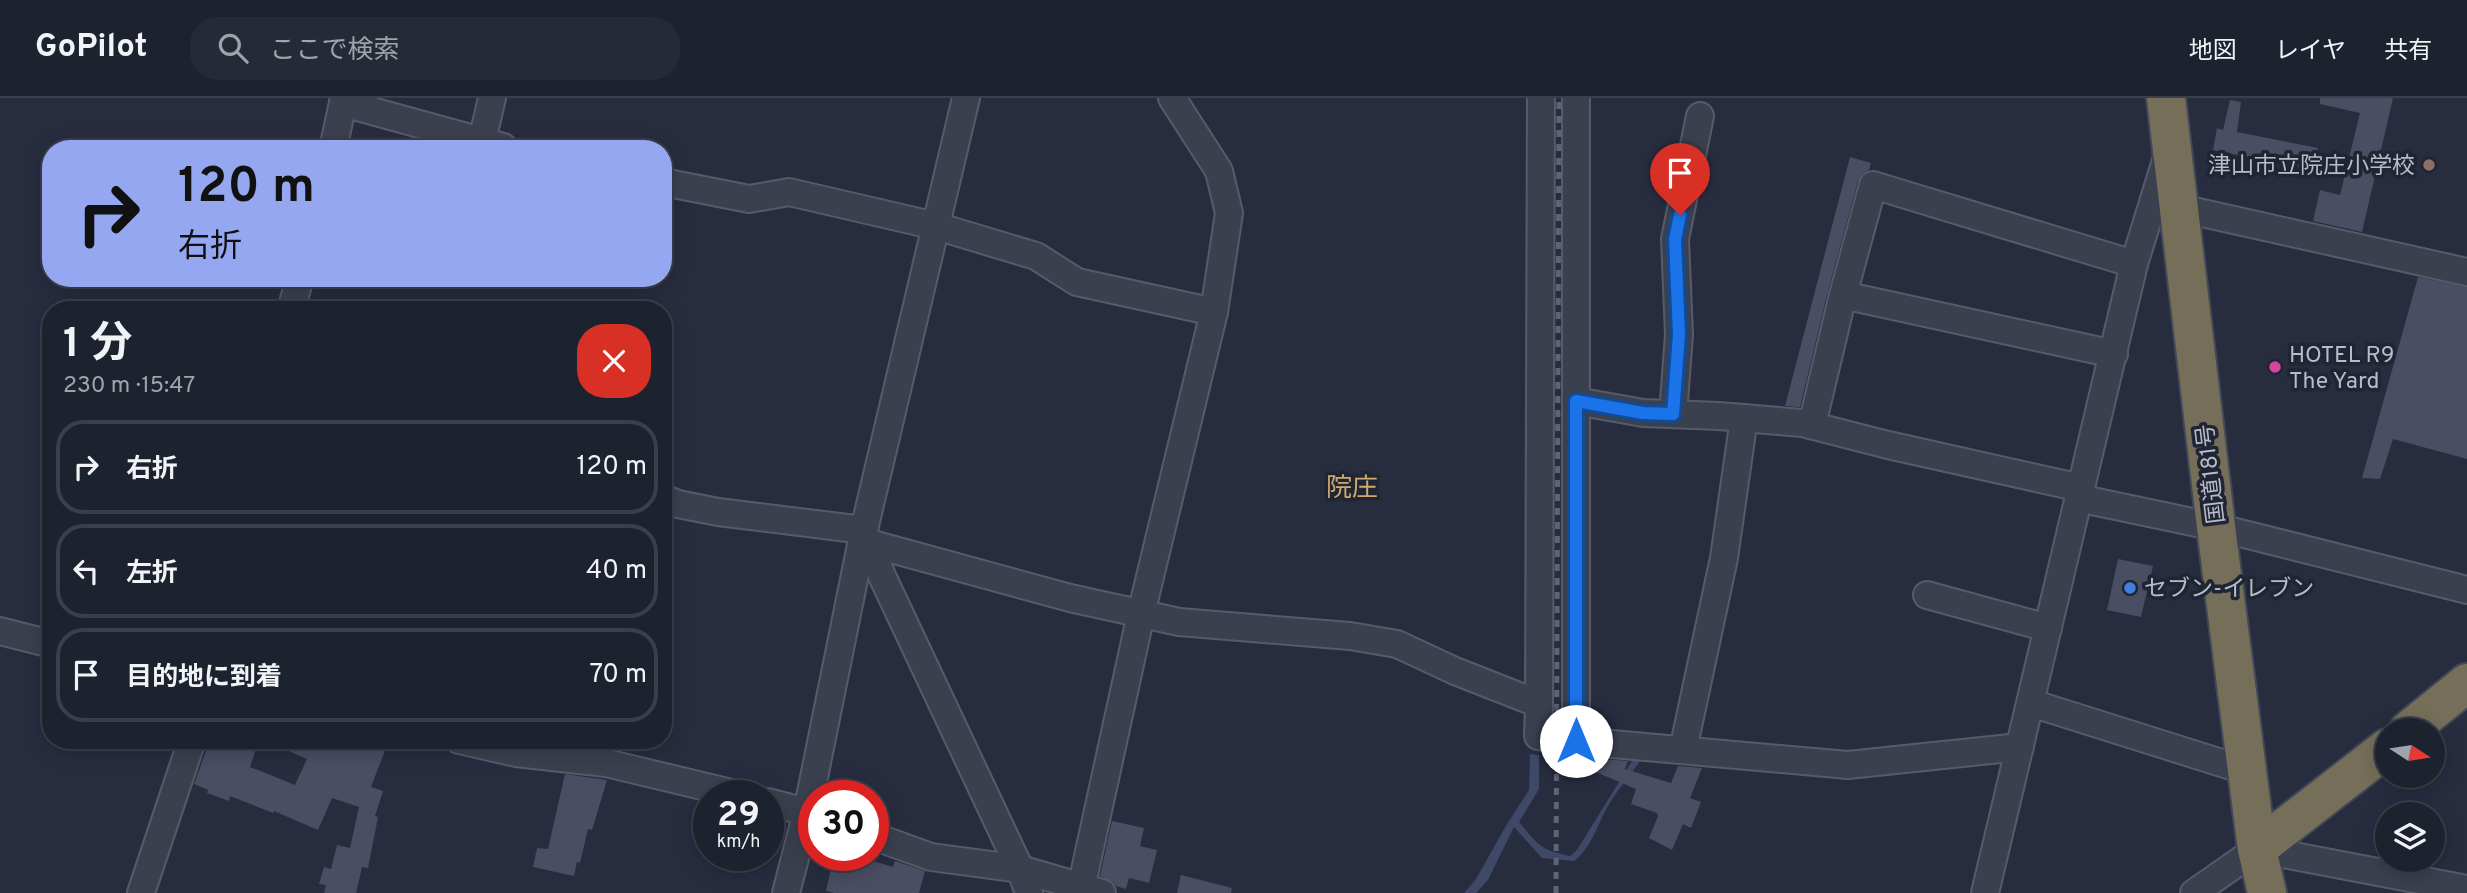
<!DOCTYPE html>
<html lang="ja">
<meta charset="utf-8">
<style>
:root{--surface:#1d222f;--page:#252a37;--text:#f1f3f6;--muted:#a0a4aa;--line:#3b3f4b}
body{margin:0;font-family:Overpass,"Noto Sans JP",sans-serif;background:var(--page);color:var(--text);height:100vh;display:flex;flex-direction:column;font-size:26px;white-space:nowrap}
*{box-sizing:border-box;margin:0}
p{font-size:23px;color:var(--muted)}
.icon{flex:none;width:38px;height:38px;fill:none;stroke:currentColor;stroke-width:2;stroke-linecap:round;stroke-linejoin:round}
.map{position:relative;flex:1;overflow:hidden}
.sheet{position:absolute;left:42px;top:203px;width:630px;height:448px;display:flex;flex-direction:column;background:var(--surface);border-radius:28px;box-shadow:0 4px 18px #0003,0 0 0 2px var(--line)}
.sheet>*{flex:none}
.banner{position:absolute;left:42px;top:42px;width:630px;height:147px;border-radius:28px;box-shadow:0 4px 18px #0003,0 0 0 2px var(--line);background:#95a7f1;color:#111;overflow:hidden}
.needle{width:46px;rotate:102deg}
.fabs{position:absolute;left:2375px;top:620px;display:grid;gap:14px}
.fabs a{display:grid;place-items:center;width:70px;height:70px;border-radius:50%;background:var(--surface);box-shadow:0 4px 18px #0003,0 0 0 2px var(--line);font-size:35px}
.speed{position:absolute;left:693px;top:682px;display:flex;gap:14px;font-size:35px;font-weight:700;text-align:center}
.speed>*{display:grid;place-content:center;width:91px;height:91px;border-radius:50%;background:var(--surface);box-shadow:0 4px 18px #0003,0 0 0 2px var(--line);line-height:1}
.speed small{font-size:18px;font-weight:400}
.speed .limit{border:10px solid #d22;background:#fff;color:#111}
.pin{position:absolute;display:grid;place-items:center;width:60px;height:60px;color:#fff;margin:-72px -30px;border-radius:50% 50% 50% 0;rotate:-45deg;box-shadow:0 0 7px #0007}
.pin .icon{rotate:45deg}
.me{position:absolute;width:77px;margin:-38px;rotate:0deg;stroke-linejoin:round;filter:drop-shadow(0 0 5px #0008)}
.turn{display:flex;align-items:center;gap:24px;height:147px;padding:0 21px;font-size:32px}
.turn .icon{width:91px;height:91px;stroke-width:2.5}
.turn b{display:block;font-size:49px;line-height:60px}
.round{display:grid;place-items:center;flex:none;width:74px;height:74px;border-radius:28px;background:var(--page)}
.overview{display:flex;align-items:center;justify-content:space-between;height:119px;padding:0 21px}
h1{font-size:42px;font-weight:700;line-height:52px}
ul{padding:0;list-style:none}
li{display:flex;align-items:center;gap:21px;height:94px;margin:0 14px 10px;padding:0 7px;border:4px solid var(--line);border-radius:28px}
li div{flex:1}
li b{display:block;font-size:26px}
li em{font-style:normal}
header{display:flex;align-items:center;gap:42px;box-sizing:border-box;height:98px;padding:0 35px;background:var(--surface);border-bottom:2px solid var(--line)}
header strong{font-size:33px}
nav{display:flex;gap:38px;margin-inline-start:auto;font-size:24px}
.search{width:490px;height:63px;background:var(--page);display:flex;align-items:center;gap:18px;box-sizing:border-box;padding:0 24px;border-radius:28px;color:var(--muted);font-size:26px}
.map>svg:first-child{display:block}
.water{fill:#3f4867}
.building{fill:#494e63}
.lines{fill:none;stroke-linecap:round;stroke-linejoin:round}
.minor-casing{stroke:#565b6a;stroke-width:30}
.highway-casing{stroke:#434857;stroke-width:42}
.minor{stroke:#3b404f;stroke-width:26}
.highway{stroke:#756f59;stroke-width:38}
.rail{stroke:#5e6376;stroke-width:5;stroke-dasharray:7 7;stroke-linecap:butt}
.route-casing{stroke:#114b97;stroke-width:18}
.route{stroke:#1a73e8;stroke-width:12}
.education-dot{fill:#8d6e63;stroke:#202534;stroke-width:2.5}
.hotel-dot{fill:#d1479c;stroke:#202534;stroke-width:2.5}
.shop-dot{fill:#3f7fe0;stroke:#202534;stroke-width:2.5}
.labels{text-anchor:middle;stroke-width:7;stroke-linejoin:round;paint-order:stroke}
.poi-label{font-size:23px;fill:#b8bbca;stroke:#202534;text-anchor:start}
.street-label{font-size:23px;fill:#b8bbca;stroke:#202534}
.quarter-label{font-size:26px;fill:#cfaa6e;stroke:#202534}
</style>
<header>
<strong>GoPilot</strong>
<div class="search"><svg class="icon" aria-label="search" viewBox="0 0 24 24"><circle cx="10" cy="10" r="6"/><path d="M15 15l6 6"/></svg>ここで検索</div>
<nav><a>地図</a><a>レイヤ</a><a>共有</a></nav>
</header>
<div class="map">
<svg width="2467" height="795" viewBox="0 0 2467 795">
<rect width="100%" height="100%" fill="#272d3f"/>
<path class="water" d="M1530,656L1539,657V691L1519,724C1539,747 1539,752 1570,758L1577,752L1635,658L1640,663C1631,676 1620,689 1611,703C1598,723 1593,749 1574,763L1542,760L1514,729L1488,782L1476,795H1464L1476,781L1507,726L1529,692Z"/>
<g class="building">
<path d="M2320,0H2393L2362,134L2313,123L2320,92L2340,97L2360,15L2320,6Z"/>
<path d="M2230,2L2241,4L2237,34L2318,50L2314,72L2213,52L2217,30L2223,32Z"/>
<path d="M1850,59L1871,65L1869,72L1862,76L1858,83L1828,193L1800,309L1785,308Z"/>
<path d="M2418,179L2467,189V361L2393,341L2380,381L2362,380Z"/>
<path d="M2118,461L2153,468L2141,519L2107,512Z"/>
<path d="M210,642H259L250,669L295,687L307,661L263,642H366L386,650L371,689L383,693L375,718L378,719L368,770L362,769L356,795H324L326,787L319,786L324,769L331,771L337,747L350,750L359,709L332,700L318,732L274,713L273,715L230,698L229,703L207,695L208,692L194,686Z"/>
<path d="M1580,659L1628,663L1625,671L1671,685L1678,668L1702,670L1690,700L1701,704L1691,730L1683,726L1672,752L1649,740L1658,718L1657,715L1631,706L1636,691L1577,666Z"/>
<path d="M565,676L607,682L592,732L588,731L580,765L577,764L574,778L533,769L537,750L548,751Z"/>
<path d="M1112,723L1144,730L1140,748L1157,752L1149,785L1129,780L1126,791L1116,788L1113,784L1100,778Z"/>
<path d="M834,758H857L893,769L895,763L925,773L919,795H834L826,793Z"/>
<path d="M1181,777L1232,790L1231,795H1177Z"/>
</g>
<g class="lines">
<defs>
<g id="minor">
<path d="M1576,0V643"/>
<path d="M343,5L503,49"/>
<path d="M482,43L492,0"/>
<path d="M333,51L344,0"/>
<path d="M663,84L749,101L789,94L936,128L1036,158L1077,184L1214,214"/>
<path d="M2180,110L2467,174"/>
<path d="M1843,197L2114,256"/>
<path d="M291,212L300,180"/>
<path d="M1576,303L1643,315L1719,318L1802,325L1888,347L2081,390"/>
<path d="M1673,316L1679,237L1675,141L1700,18"/>
<path d="M1812,327L1843,197L1873,87L2134,166"/>
<path d="M663,400L678,406L718,414L864,432"/>
<path d="M2078,400L2216,429L2467,492"/>
<path d="M864,434L882,478L1020,771L1029,795"/>
<path d="M869,445L1070,500L1179,524L1350,538L1397,546L1455,573L1539,606L1538,638L1556,641L1848,667L2020,649"/>
<path d="M1927,497L2048,530"/>
<path d="M0,533L51,546"/>
<path d="M2031,605L2247,673"/>
<path d="M1539,606L1541,0"/>
<path d="M459,642L516,655L606,665L744,698"/>
<path d="M1683,652L1724,460L1744,320"/>
<path d="M768,704L814,716"/>
<path d="M873,738L931,759L1020,771L1102,795"/>
<path d="M141,795L192,642"/>
<path d="M786,795L807,714L864,432L966,0"/>
<path d="M1080,795L1141,516L1214,214L1229,115L1219,73L1172,0"/>
<path d="M1985,795L2134,166L2168,56"/>
<path d="M2194,795L2257,751L2467,791"/>
</g>
<g id="highway">
<path d="M2166,0L2216,429L2257,751L2267,795"/>
<path d="M2409,632L2467,585"/>
<path d="M2257,751L2387,650"/>
</g>
</defs>
<use href="#minor" class="minor-casing"/>
<use href="#highway" class="highway-casing"/>
<use href="#minor" class="minor"/>
<use href="#highway" class="highway"/>
<path class="rail" d="M1556,795L1559,0"/>
</g>
<g class="lines">
<defs>
<path id="route" d="M1576,643V303L1643,315L1673,316L1679,237L1675,141L1680,117"/>
</defs>
<use href="#route" class="route-casing"/>
<use href="#route" class="route"/>
</g>
<circle class="education-dot" cx="2429" cy="67" r="7"/>
<circle class="hotel-dot" cx="2275" cy="269" r="7"/>
<circle class="shop-dot" cx="2130" cy="490" r="7"/>
<g class="labels">
<g class="poi-label">
<text x="2415" y="75" text-anchor="end">津山市立院庄小学校</text>
<text x="2289" y="264">HOTEL R9<tspan x="2289" dy="26">The Yard</tspan></text>
<text x="2144" y="498">セブン-イレブン</text>
</g>
<g class="street-label">
<text transform="translate(2210 376) rotate(-97)" y="8">国道181号</text>
</g>
<g class="quarter-label">
<text x="1352" y="398">院庄</text>
</g>
</g>
</svg>
<div class="fabs">
<a><svg class="needle" viewBox="-14 -14 28 28"><path d="M0-13l5 13h-10z" fill="#e53935"/><path d="M0 13l5-13h-10z" fill="#a0a4aa"/></svg></a>
<a><svg class="icon" aria-label="layers" viewBox="0 0 24 24"><path d="M12 4l9 5-9 5-9-5zM3 14l9 5 9-5"/></svg></a>
</div>
<div class="speed"><div>29<small>km/h</small></div><div class="limit">30</div></div>
<div class="pin" style="left:1680px;top:117px;background:#d93025"><svg class="icon" aria-label="arrive" viewBox="0 0 24 24"><path d="M6 21V4h12l-3 4 3 4H6"/></svg></div>
<svg class="me" style="left:1576px;top:643px" viewBox="-20 -20 40 40"><circle r="19" fill="#fff"/><path d="M0-13L10 11 0 6-10 11z" fill="#1a73e8"/></svg>
<div class="banner">
<div class="turn"><svg class="icon" aria-label="right" viewBox="0 0 24 24"><path d="M7 20v-9h11M14 6l5 5-5 5"/></svg><div><b>120 m</b>右折</div></div>
</div>
<section class="sheet">
<div class="overview"><div><h1>1 分</h1><p>230 m · 15:47</p></div><a class="round" style="background:#d93025;color:#fff"><svg class="icon" aria-label="close" viewBox="0 0 24 24"><path d="M6 6l12 12M18 6L6 18"/></svg></a></div>
<ul>
<li><svg class="icon" aria-label="right" viewBox="0 0 24 24"><path d="M7 20v-9h11M14 6l5 5-5 5"/></svg><div><b>右折</b></div><em>120 m</em></li>
<li><svg class="icon" aria-label="left" viewBox="0 0 24 24"><path d="M17 20v-9H6M10 6l-5 5 5 5"/></svg><div><b>左折</b></div><em>40 m</em></li>
<li><svg class="icon" aria-label="arrive" viewBox="0 0 24 24"><path d="M6 21V4h12l-3 4 3 4H6"/></svg><div><b>目的地に到着</b></div><em>70 m</em></li>
</ul>
</section>
</div>
